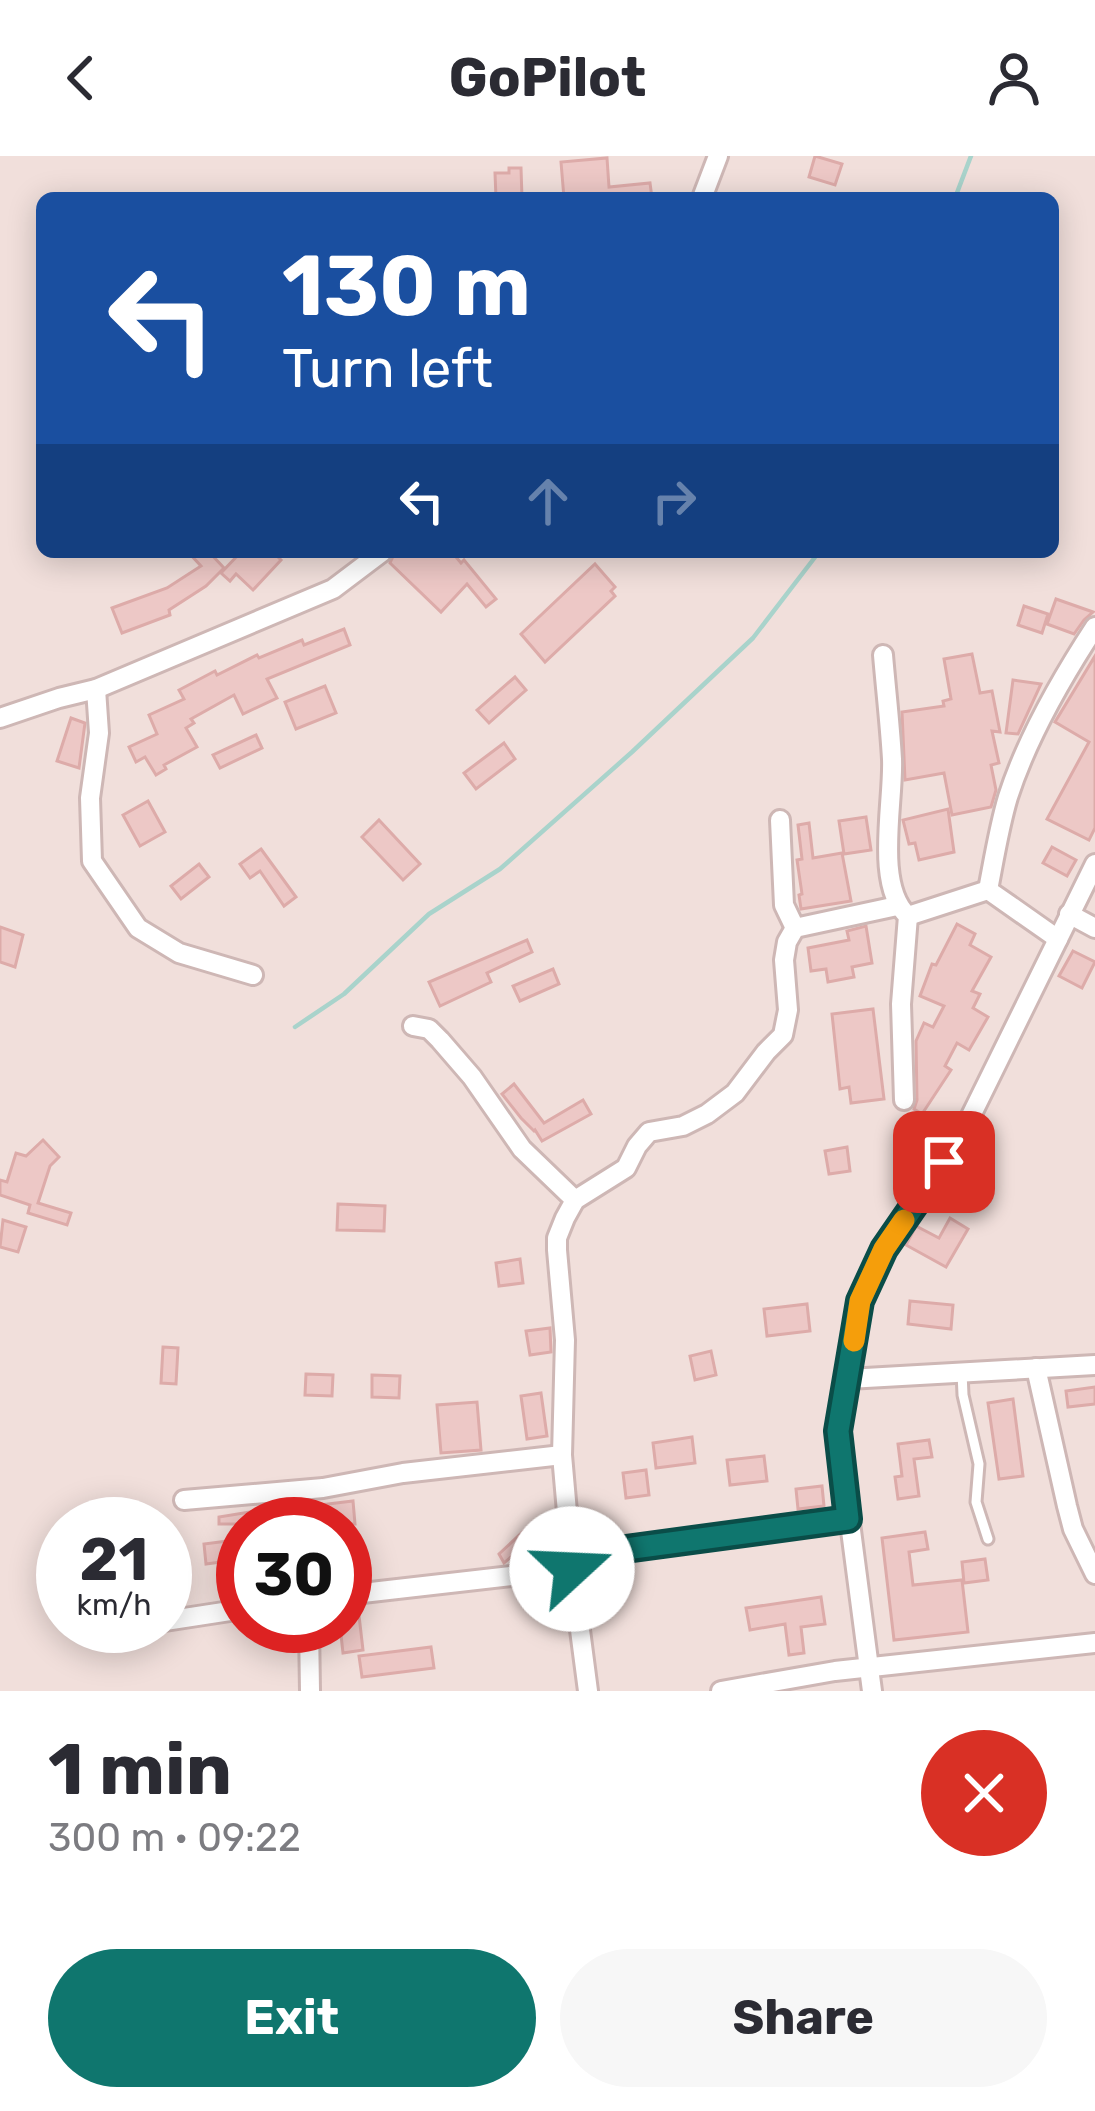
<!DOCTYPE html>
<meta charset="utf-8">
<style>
:root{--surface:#fff;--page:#f7f7f7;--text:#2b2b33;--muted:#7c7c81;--accent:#0f766e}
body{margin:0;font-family:Rubik,sans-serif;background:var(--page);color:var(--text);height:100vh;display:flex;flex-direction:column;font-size:45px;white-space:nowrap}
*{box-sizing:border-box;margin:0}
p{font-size:39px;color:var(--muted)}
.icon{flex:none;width:66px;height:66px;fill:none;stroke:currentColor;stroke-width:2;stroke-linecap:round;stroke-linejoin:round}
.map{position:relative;height:1535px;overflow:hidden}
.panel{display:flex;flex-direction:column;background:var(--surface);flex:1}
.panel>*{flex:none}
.banner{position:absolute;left:36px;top:36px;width:1023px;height:366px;border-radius:18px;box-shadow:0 6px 30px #0003;background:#1a4fa0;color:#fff;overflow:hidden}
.speed{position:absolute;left:36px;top:1341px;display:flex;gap:24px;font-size:60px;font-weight:700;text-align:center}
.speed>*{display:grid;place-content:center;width:156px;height:156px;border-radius:50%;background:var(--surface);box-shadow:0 6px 30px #0003;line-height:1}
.speed small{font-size:30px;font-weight:400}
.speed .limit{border:18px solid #d22;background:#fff;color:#111}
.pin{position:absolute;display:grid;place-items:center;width:102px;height:102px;color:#fff;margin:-51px;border-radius:24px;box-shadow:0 6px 18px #0006}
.me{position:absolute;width:132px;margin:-66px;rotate:70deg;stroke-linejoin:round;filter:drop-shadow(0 0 9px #0008)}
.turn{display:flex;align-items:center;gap:42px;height:252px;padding:0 48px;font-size:54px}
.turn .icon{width:156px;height:156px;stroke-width:2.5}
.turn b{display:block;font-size:84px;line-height:102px}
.lanes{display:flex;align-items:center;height:114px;padding:0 48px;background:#0003;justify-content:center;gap:60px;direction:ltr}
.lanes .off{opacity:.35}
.round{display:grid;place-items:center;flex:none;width:126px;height:126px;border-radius:63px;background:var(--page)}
.headline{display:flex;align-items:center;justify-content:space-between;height:204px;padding:0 48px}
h1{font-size:72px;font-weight:700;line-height:90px}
.action{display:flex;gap:24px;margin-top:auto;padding:24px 48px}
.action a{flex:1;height:138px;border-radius:72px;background:var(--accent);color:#fff;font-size:48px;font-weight:700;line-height:138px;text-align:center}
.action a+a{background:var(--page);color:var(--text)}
header{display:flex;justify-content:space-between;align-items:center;height:156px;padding:0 48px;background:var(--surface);font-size:54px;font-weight:700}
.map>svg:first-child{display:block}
.residential{fill:#f1dfdb;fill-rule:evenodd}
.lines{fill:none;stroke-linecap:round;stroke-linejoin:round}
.stream{stroke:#a9d3cb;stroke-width:4.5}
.building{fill:#edc8c6;stroke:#ddaba9;stroke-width:3}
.lane-casing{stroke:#ceb7b5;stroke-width:15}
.street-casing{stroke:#ceb7b5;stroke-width:24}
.lane{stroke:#fff;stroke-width:9}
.street{stroke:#fff;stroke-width:18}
.route-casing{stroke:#0a4d48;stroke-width:30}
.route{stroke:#0f766e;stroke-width:21}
.slow{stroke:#f59e0b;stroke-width:21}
</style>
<header><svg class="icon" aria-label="back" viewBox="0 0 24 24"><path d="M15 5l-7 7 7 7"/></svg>GoPilot<svg class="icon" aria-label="person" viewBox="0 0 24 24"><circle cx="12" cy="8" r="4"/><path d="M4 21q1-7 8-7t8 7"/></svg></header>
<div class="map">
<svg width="1095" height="1535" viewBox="0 0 1095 1535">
<rect width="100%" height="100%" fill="#fbf0ec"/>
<path class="residential" d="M0,0H1095V1535H0ZM42,42H1053V396H42ZM63,1368H165V1470H63ZM243,1368H345V1470H243Z"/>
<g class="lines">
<g class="stream">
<path d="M955,42L971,0"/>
<path d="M295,871L344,838L429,758L500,713L632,596L753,482L819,396"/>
</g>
</g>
<g class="building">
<path d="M815,0L842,8L835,29L809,21Z"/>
<path d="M607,2L609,31L650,27L652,42H564L561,6Z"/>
<path d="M509,12H521L522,42H496L495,17H509Z"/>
<path d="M188,396H209L224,412L206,430L169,454L170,459L122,477L112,452L167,432L201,410Z"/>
<path d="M241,396H273L281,404L253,434L236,418L230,425L221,417Z"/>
<path d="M395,396H452L461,407L464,404L496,443L486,451L467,428L441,456L390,407Z"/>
<path d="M595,408L615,431L611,435L615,440L545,506L521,478Z"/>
<path d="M1056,443L1093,456L1084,464L1074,478L1047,468Z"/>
<path d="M1024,450L1048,458L1042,477L1018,469Z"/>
<path d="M344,473L350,489L267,523L277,542L243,558L234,539L191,563L194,567L186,572L197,591L164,609L166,613L156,619L145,601L136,606L129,591L157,578L149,559L184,543L179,534L215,515L217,519L257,499L259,502L302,484L304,489Z"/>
<path d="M972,498L980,537L992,535L1000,576L992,575L999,607L991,609L996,634L991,651L952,659L944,617L905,624L902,556L944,550L943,545L951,543L944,503Z"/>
<path d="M1095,500V672L1089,684L1047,663L1089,586L1055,566Z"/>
<path d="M515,521L526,534L489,567L477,554Z"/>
<path d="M1013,524L1041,528L1018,578L1006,577Z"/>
<path d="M325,530L336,557L296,573L285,546Z"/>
<path d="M71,562L85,567L79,612L57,605Z"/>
<path d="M256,579L262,592L220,612L213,599Z"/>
<path d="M504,587L515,603L476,633L464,617Z"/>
<path d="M148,645L165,676L140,690L123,659Z"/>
<path d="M948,653L954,696L919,704L915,687L909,688L903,664Z"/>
<path d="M866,661L871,694L844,698L839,665Z"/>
<path d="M379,664L420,708L403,724L362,681Z"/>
<path d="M809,667L813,702L842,697L851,745L801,753L799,739L802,738L797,704L802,703L798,669Z"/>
<path d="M1052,691L1076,704L1067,720L1043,707Z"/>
<path d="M261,693L296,741L284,750L260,715L250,722L240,708Z"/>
<path d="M199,708L209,721L181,743L171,730Z"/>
<path d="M957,768L975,778L970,789L991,801L972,835L980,838L973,852L988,861L969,894L957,887L945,910L951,914L922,958L914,953L917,944L916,885L924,867L933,871L944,850L920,840L932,808L936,809Z"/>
<path d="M866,770L872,807L852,811L854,821L828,826L826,813L811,815L808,792L849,784L847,775Z"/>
<path d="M0,771L23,779L15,811L0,806Z"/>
<path d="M527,784L532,796L487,817L491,826L440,850L429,826Z"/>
<path d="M1073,795L1095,806L1082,832L1059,820Z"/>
<path d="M553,813L559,828L520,845L513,830Z"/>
<path d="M873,853L884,943L851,947L849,931L840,933L832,858Z"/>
<path d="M514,928L544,967L583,944L591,958L542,985L535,974L534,975L521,962L502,938Z"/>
<path d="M43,984L59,1001L50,1010L38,1047L71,1057L67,1069L28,1057L30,1049L0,1039V1024L7,1026L16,997L26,1000Z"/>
<path d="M847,991L850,1015L829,1018L825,995Z"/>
<path d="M338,1048L385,1050L384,1075L337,1074Z"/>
<path d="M950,1062L968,1073L946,1111L906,1089L916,1070L939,1082Z"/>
<path d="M3,1064L26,1071L18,1096L0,1091Z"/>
<path d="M520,1103L523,1127L499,1130L496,1107Z"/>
<path d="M910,1145L953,1149L951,1173L908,1168Z"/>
<path d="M807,1148L810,1175L767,1180L764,1153Z"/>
<path d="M550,1172L551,1196L530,1199L526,1175Z"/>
<path d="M163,1191L178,1192L176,1228L161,1227Z"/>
<path d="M711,1195L716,1219L695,1224L690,1200Z"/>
<path d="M306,1218L333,1219L332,1240L305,1239Z"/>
<path d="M372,1219L400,1220L399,1242L372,1241Z"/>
<path d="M1095,1231V1248L1068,1251L1066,1235Z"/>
<path d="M541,1237L547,1280L527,1283L521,1240Z"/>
<path d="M1013,1243L1023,1320L999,1323L988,1247Z"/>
<path d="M477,1246L481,1294L441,1297L437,1249Z"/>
<path d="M692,1281L695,1307L656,1312L653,1287Z"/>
<path d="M929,1284L932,1301L914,1303L919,1340L898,1343L895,1321L902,1320L898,1288Z"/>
<path d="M764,1300L767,1325L730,1329L727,1304Z"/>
<path d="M646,1314L649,1339L626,1342L623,1317Z"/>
<path d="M822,1330L824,1350L798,1353L796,1333Z"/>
<path d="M353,1345L355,1368H305L303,1351Z"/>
<path d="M275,1352L277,1368H219V1361Z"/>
<path d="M530,1369L538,1378L504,1407L499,1398Z"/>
<path d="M925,1376L928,1393L909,1396L913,1429L962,1424L968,1476L894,1484L882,1382Z"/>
<path d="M243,1383V1403L206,1408L204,1388Z"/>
<path d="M985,1403L988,1424L964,1427L962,1406Z"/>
<path d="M821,1441L825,1468L801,1471L804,1497L789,1499L785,1468L750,1474L746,1452Z"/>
<path d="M358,1451L363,1494L343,1497L340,1470H345V1452Z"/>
<path d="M431,1491L434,1512L362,1521L359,1500Z"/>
</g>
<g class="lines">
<defs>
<path id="lane" d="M962,1216L963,1239L979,1308L976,1346L988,1383"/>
<g id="street">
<path d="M702,42L718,0"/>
<path d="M883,499C886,534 890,568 892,603C894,646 874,729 908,760L901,848L904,944"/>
<path d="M96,533L99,577L90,642L92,705L138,772L179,797L253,819"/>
<path d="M0,562L59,542L96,533L333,433L382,396"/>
<path d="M780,664L784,749L795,772"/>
<path d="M1069,758L1095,772"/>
<path d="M908,760L988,734"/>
<path d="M1058,783L988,734C994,703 999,671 1008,641C1027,582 1061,523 1095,471"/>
<path d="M413,870L429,873L440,884L472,921L522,993L575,1044"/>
<path d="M1036,1212L1067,1350L1073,1373L1095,1418"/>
<path d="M848,1223L1095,1209"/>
<path d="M184,1344L323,1332L403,1317L562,1299"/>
<path d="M345,1439L572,1413L596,1397L848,1363"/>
<path d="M165,1465L243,1453"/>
<path d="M309,1470L310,1535"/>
<path d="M588,1535L572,1413L562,1299L565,1184L557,1094V1082L565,1062L575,1044L626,1012L637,990L649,976L683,970L707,958L735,937L766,896L783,879L788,854L784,804L787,786L795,772L897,750"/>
<path d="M721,1535L835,1515L1095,1487"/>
<path d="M872,1535L838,1275L860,1145L884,1093L963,976L1095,708"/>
</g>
</defs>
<use href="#lane" class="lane-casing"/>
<use href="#street" class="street-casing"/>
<use href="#lane" class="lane"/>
<use href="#street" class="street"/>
</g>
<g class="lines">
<defs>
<path id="route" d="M572,1413L596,1397L848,1363L838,1275L860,1145L884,1093L944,1006"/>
</defs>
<use href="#route" class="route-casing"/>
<use href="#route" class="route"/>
<path class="slow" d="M854,1185L860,1145L884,1093L904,1064"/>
</g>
</svg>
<div class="speed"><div>21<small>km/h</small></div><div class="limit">30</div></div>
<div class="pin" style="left:944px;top:1006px;background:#d93025"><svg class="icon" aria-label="arrive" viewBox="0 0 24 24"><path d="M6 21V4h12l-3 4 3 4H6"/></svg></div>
<svg class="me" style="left:572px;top:1413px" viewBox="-20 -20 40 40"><circle r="19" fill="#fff"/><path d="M0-13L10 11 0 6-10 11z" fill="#0f766e"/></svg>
<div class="banner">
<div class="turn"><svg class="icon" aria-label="left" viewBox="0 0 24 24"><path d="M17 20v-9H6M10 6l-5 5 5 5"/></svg><div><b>130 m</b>Turn left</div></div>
<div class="lanes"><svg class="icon" aria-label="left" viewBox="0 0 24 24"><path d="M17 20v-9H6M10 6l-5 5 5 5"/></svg><svg class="icon off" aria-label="ahead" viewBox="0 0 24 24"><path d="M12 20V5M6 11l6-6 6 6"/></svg><svg class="icon off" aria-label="right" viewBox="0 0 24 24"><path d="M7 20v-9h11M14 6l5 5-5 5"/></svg></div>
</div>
</div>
<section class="panel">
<div class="headline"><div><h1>1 min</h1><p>300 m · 09:22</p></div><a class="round" style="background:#d93025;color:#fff"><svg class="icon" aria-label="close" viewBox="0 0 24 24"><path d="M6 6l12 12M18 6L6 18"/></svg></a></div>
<div class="action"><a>Exit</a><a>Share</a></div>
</section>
